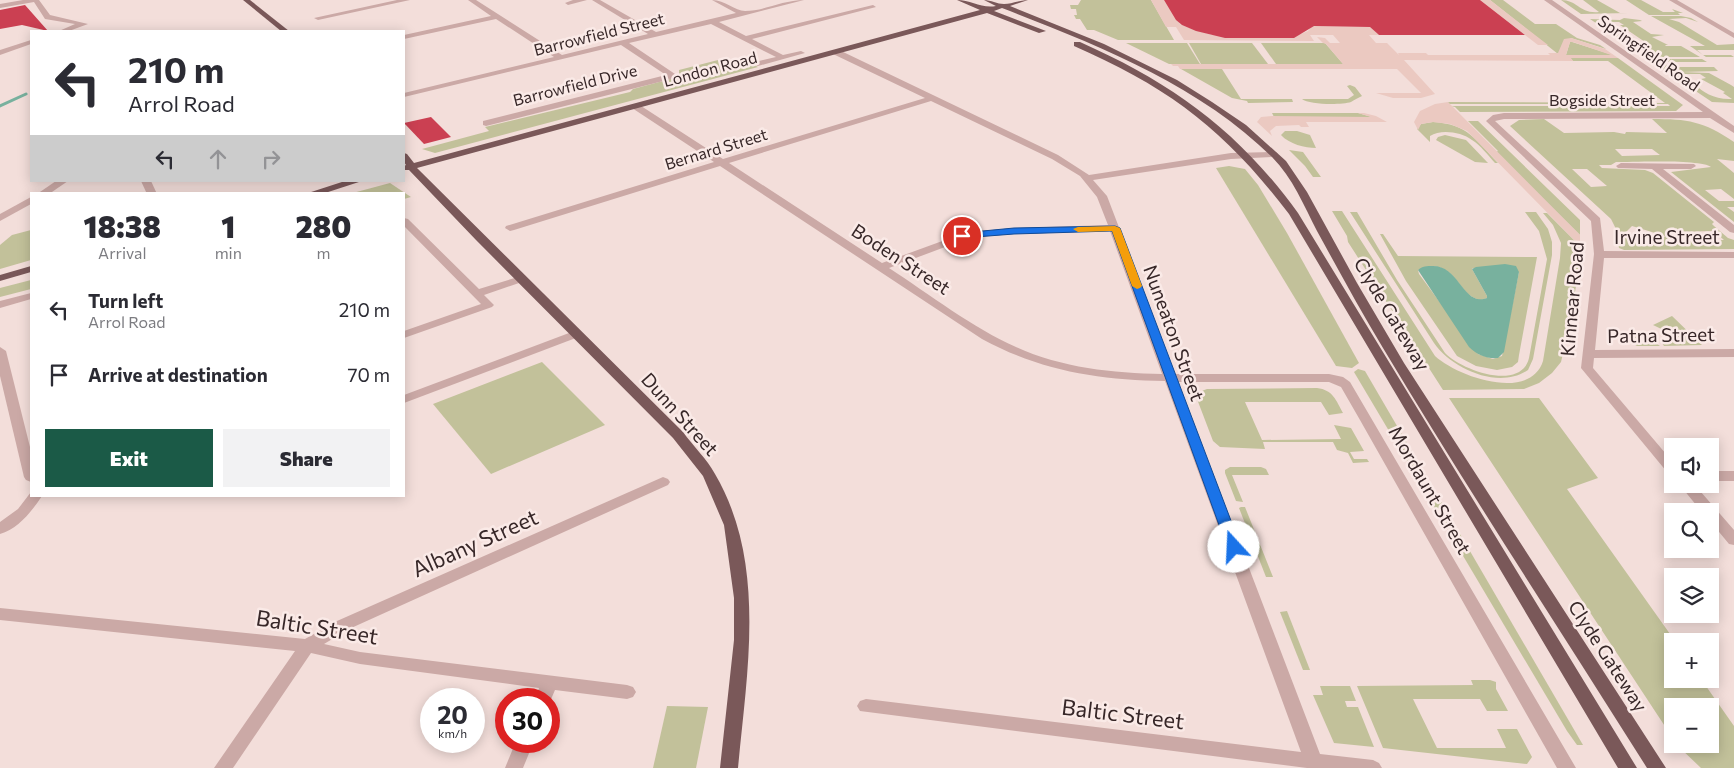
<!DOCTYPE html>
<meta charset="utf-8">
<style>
:root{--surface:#fff;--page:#f2f2f3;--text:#2b2b33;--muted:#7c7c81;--accent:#1b5a47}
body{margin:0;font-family:Commissioner,sans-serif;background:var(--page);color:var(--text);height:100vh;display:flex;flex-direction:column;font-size:19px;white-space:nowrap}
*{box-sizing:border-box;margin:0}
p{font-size:16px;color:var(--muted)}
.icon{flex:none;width:28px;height:28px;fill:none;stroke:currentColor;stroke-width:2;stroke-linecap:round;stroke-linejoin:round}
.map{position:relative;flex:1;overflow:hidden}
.panel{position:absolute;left:30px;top:192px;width:375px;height:305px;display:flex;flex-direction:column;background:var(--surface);border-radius:0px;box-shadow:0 2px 12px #0003}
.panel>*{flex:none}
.guide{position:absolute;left:30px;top:30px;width:375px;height:152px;border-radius:0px;box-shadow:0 2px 12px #0003;background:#fff;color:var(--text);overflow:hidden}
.controls{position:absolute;left:1664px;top:438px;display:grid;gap:10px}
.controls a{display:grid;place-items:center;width:55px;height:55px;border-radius:0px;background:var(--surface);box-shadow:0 2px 12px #0003;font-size:25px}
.speed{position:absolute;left:420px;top:688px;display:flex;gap:10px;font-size:25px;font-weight:700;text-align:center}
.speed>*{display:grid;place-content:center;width:65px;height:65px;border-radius:50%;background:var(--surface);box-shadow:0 2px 12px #0003;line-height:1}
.speed small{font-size:12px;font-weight:400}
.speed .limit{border:8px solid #d22;background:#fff;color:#111}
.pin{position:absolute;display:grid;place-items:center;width:42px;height:42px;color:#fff;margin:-21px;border:2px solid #fff;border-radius:50%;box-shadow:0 1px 5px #0007}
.me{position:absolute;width:55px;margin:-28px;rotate:340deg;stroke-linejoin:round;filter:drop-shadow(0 0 4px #0008)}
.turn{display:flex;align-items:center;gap:18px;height:105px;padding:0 15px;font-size:22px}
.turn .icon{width:65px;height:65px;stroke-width:2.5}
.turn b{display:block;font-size:35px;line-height:42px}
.lanes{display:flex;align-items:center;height:48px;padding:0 15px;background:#0003;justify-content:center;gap:25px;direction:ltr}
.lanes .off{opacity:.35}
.eta{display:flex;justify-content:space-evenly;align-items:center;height:85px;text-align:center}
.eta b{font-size:30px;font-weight:800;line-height:35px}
.action{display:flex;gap:10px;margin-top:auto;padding:10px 15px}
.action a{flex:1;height:58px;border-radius:0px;background:var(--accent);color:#fff;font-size:20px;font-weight:800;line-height:58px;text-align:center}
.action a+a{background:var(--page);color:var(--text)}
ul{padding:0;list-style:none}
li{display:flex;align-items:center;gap:15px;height:65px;padding:0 15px}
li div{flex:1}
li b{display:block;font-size:19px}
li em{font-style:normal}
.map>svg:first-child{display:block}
.green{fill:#c2c19a;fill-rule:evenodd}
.plaza{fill:#ebc9c1;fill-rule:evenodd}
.water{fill:#78b19e}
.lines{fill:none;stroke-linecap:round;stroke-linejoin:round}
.stream{stroke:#78b19e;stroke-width:3}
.building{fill:#cb4052}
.minor{fill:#cba9a6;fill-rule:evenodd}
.major{fill:#7a5859;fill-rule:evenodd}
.route{fill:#1a73e8;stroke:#114b97}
.slow{fill:#f59e0b}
.labels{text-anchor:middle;stroke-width:5;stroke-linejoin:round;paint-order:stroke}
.far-street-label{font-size:16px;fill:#372728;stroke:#faeae7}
.street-label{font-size:19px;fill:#372728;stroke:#faeae7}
.near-street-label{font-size:22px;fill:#372728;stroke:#faeae7}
</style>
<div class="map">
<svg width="1734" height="768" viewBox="0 0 1734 768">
<rect width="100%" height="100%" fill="#f3deda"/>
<g class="green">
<path d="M1081,0H1151L1174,40H1118L1094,30H1087L1080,19H1076L1074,15H1077L1076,9H1071L1070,5H1078Z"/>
<path d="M1490,0H1503L1535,24H1556L1577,38L1600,45L1606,49L1571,38L1558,54Z"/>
<path d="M1561,0C1578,0 1579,14 1599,12L1583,0H1597L1620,13H1628L1581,14Z"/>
<path d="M1626,0H1641L1663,12H1675L1672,9L1683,13H1678L1680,15H1649Z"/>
<path d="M1651,16H1681L1691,18L1698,22L1686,18L1669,19L1679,22L1717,45L1734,44V50H1697L1703,55H1731L1734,57H1706L1690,46H1705Z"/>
<path d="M1624,18L1640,20L1642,21L1633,22L1651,34L1664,35L1652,37L1668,45H1665L1666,46H1681L1700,57H1646L1590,19L1620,20ZM1602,22H1619L1624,25H1620L1645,42H1632L1626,40Z"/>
<path d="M1570,42H1572L1613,55H1566Z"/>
<path d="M1126,43H1187L1200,64H1169Z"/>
<path d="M1189,43H1252L1268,64H1201Z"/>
<path d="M1261,43H1325L1344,65L1276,64Z"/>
<path d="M1570,58H1618L1683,105L1676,111L1460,112L1455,107L1451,106H1670L1668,104H1449L1448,102L1665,103L1608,61H1573Z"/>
<path d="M722,59L737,67L751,63L758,67L435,153L422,149L489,131L485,127L630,92L633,89L674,78L679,75V70Z"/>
<path d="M1648,59H1702L1707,62H1662L1670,67H1714L1718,71L1681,72L1709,73L1731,85L1734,87V103L1712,102ZM1681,74H1700L1706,78L1701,79L1725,92L1723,93L1732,99C1715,100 1702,92 1696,85C1693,81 1686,80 1682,78L1684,77Z"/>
<path d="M1181,69H1222L1241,99H1292L1293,102L1248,103L1247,101L1232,98Z"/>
<path d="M1350,85L1355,87L1362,96C1358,98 1354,100 1351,102C1342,105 1309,105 1302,99H1348L1354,95L1347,86Z"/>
<path d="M1272,113H1358L1372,117H1274Z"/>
<path d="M1544,119L1564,133L1614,132L1625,134L1626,132L1667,133L1652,119C1688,119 1703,121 1734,142V161L1717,159L1734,173V199L1721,189L1705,190L1719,201H1734V207H1727L1734,212V222L1671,172L1711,167C1702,159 1632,162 1616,162L1611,165H1599L1602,168L1645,170L1653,173L1714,222L1712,224L1714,226L1728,238L1734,240V249L1624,250L1619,248L1615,227L1611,219L1510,126L1519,120ZM1615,149H1652L1660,155L1622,156ZM1572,169H1587L1607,186L1591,187ZM1632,226L1665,236L1659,243L1626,232ZM1714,231L1724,240L1682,241L1672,232Z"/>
<path d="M1468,121H1478L1580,220V235L1496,152L1498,151Z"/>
<path d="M1433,122C1468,124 1476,140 1498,163H1495C1488,155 1480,145 1472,140C1461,132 1441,129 1430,136V142L1417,129L1421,124Z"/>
<path d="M1285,131H1297L1310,135L1316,148C1305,148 1289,144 1281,135Z"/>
<path d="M1445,135L1466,140L1488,163L1475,162L1436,140L1438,137Z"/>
<path d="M1289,150L1303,152L1321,177H1313L1305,166Z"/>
<path d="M1229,166L1245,169L1258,185L1287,233L1359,363L1352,368L1336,366L1216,168Z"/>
<path d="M390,183L411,197L404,199V194H349Z"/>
<path d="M1332,211H1342L1435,356C1458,377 1530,402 1543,361L1560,258L1561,243L1553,225L1543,213H1547L1580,246L1579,269L1568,332L1561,362L1552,373L1539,383L1524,389L1443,390L1348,242L1347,236Z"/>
<path d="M1350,212H1357L1397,280L1445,353C1461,370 1521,392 1529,358L1547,259L1539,231L1525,212H1536L1548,229L1552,242V255L1533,359L1528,370C1499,390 1452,369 1434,343Z"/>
<path d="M31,230V260L0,269V245L12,235Z"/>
<path d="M1380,234H1383L1398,256L1537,257L1519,355L1518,362L1512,367L1497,370L1476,366L1457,356L1406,281ZM1431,266C1459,267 1458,296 1481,300L1487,298V296L1472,269L1473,268L1519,272L1502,356L1493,359L1478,354L1419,274L1418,270Z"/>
<path d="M31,280V289L0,297V288Z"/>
<path d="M1672,316L1702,345L1664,346L1662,343L1676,336L1653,325Z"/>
<path d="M1639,331L1650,337L1648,338L1660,346H1637L1623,338Z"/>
<path d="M542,362L605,425L491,474L433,404Z"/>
<path d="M1358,369L1365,371L1583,745H1577L1567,731L1354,372Z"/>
<path d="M1317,388C1333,390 1336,400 1343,413L1329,415L1321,402H1245L1262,440L1341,439L1334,425L1351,428L1364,451L1350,452L1354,459H1367L1369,462L1353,463L1348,453L1337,450L1333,442H1263L1265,449L1220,447L1213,441L1197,399L1199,392L1207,389Z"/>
<path d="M1449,398H1539L1598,478L1567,489L1675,641H1672V679H1701L1734,726V768H1701L1679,747L1677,744H1710V706H1672V737Z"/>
<path d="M1230,467H1261L1266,469L1269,475H1232L1243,502L1236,501L1225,473V470Z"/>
<path d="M1241,507H1245L1273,577H1266L1239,508Z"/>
<path d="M1287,611L1310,670H1303L1280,612Z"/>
<path d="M1471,680H1490L1496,682V689L1508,711H1487L1480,699H1413L1437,748H1506L1497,729H1517L1532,757L1527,764L1383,748L1357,686L1473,685Z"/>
<path d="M1320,686H1350L1356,701H1345L1347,707H1358L1374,747L1334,743L1313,695H1323Z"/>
<path d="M667,706L708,707L696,768H653Z"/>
</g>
<g class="plaza">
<path d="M1151,0H1164L1180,24L1192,29L1212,35H1298L1308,31L1312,26L1370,27L1379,35H1369L1376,43H1387L1399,55L1398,53H1426L1428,55H1550L1548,53H1558L1564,39L1571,38L1605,49L1618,58H1571L1573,61L1404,60L1435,94L1421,98H1393L1376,93H1421L1397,69H1180L1178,66H1173L1171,64H1343L1326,44L1323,43L1317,37L1325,38L1330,43H1340L1333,35H1310L1314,41L1184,40L1176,27H1166ZM1570,42H1573L1611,55H1566Z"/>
<path d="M1480,0H1490L1548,45H1538Z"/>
<path d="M1448,102L1580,235V246L1467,131L1450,124L1433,122L1421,124L1418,130L1414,122L1420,111L1435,104Z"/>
<path d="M1358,113H1364L1376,116L1387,122H1306L1309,127H1301L1299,125L1276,126L1270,131L1272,136L1257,122L1261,117L1272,116L1371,117Z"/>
</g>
<path class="water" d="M1505,264L1516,266L1519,272L1504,352L1498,358C1487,359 1477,355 1469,347L1418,270C1422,266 1427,266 1433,266C1460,266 1463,307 1487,298V296L1472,269L1476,267Z"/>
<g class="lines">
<path class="stream" d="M0,106L26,94"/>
</g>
<g class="building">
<path d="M1164,0H1480L1525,35H1379L1370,27L1314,26L1294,38H1225L1196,31L1182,25L1176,20Z"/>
<path d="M25,5L48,31L22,25L0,29V10Z"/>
<path d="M431,117L451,137L424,144L404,123Z"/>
</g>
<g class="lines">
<g class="minor">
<path d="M23,0H39L50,15L88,24L69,31H59L75,24L45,19L34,2L0,8V4Z"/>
<path d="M397,0H410L318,20L314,18Z"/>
<path d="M468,0H476L562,55L648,34L592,0H600L656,32L736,13L712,0C725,0 735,11 745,11C764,11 783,0 804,0L719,22L746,36L873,5L876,7L752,39L783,55L801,51L805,53L758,66L754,64L755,62L776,57L711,24L629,43L675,74V78L486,126L483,125V121L666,75L621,45L404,97V93L554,57L496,19L404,39V35L491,16Z"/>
<path d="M573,0H587L568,5L565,3Z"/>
<path d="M1544,0H1552L1734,126V133L1710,118L1504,119L1495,121L1600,218L1604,251L1734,252V258H1604L1595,350L1734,349V357L1594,358L1593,368L1672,461V473L1667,472L1581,368L1594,254L1591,221L1486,121L1493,115L1504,113L1703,112Z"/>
<path d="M1669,0H1677L1734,33V38Z"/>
<path d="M31,40V44L0,55V50Z"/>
<path d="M833,50H839L1058,155L1089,175L1231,153L1276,152L1278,154L1273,157L1231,159L1093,180L1107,196L1175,374H1329L1343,377L1350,382L1576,768H1557L1360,420L1341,387L1329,382H1178L1320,754L1373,760L1379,763L1382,768H1307L860,711L857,706L860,701L866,699L1301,752L1165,381C1098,380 1041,371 982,339L720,166L514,230L510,231L505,228L506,226L714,162L632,108V104H638L723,159L925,98L833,54ZM931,101L1052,159L1080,176L1097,197L1108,225L1014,228L967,232L882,263L729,163ZM1110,231L1162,374C1113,373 1062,368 1016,347C973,328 929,294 889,268L969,238L1014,234Z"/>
<path d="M1621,163L1694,164L1696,166L1691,169H1663L1734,225V233L1730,232L1652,169L1618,168L1616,166Z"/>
<path d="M56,181H68L49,194H37Z"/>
<path d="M141,181H151L157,194H147Z"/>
<path d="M31,197V204L0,221V214Z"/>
<path d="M404,218L408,219L479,289L521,276L526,279L525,281L484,295L494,305L492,307L404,338V331L481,304L404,226Z"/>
<path d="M31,293V299L0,308V301Z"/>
<path d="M577,330L581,332L583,334L581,336L404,403V395Z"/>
<path d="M0,347L6,351L31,451V482L26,480L24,477L0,376Z"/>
<rect x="1710" y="471" width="24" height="10"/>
<path d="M663,477L668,479L670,482L668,485L349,629L324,644L360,652L627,685L633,687L636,692L633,697L627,699L555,690L549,704V699H535L539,688L360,664L311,653L233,768H214L295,651L0,620V608L305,639L337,621Z"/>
<path d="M1679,484H1694L1734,530V545L1729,544L1710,521V511H1701Z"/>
<path d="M31,492V496H42C32,511 18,529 0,534V522L18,509Z"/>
<path d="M516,741H534L523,768H505Z"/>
</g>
<g class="major">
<path d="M243,0H250L289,31H281Z"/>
<path d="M957,0C971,0 982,9 996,6L984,0C991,0 997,4 1004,4C1012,4 1020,0 1028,0L1010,6L1104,44L1177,80L1212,102L1246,125L1286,161L1307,192L1357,283L1404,363L1666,768H1647C1559,628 1468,490 1383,348C1360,310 1339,271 1317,231C1304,206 1293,178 1272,157C1198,84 1097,45 1002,8L994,11L1046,31L1039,33L987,13L417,168L683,432C693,446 707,459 715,474C767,563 747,671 738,768H720L734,640V598L724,525L703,476L673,438L476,240L409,170H404V166L406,165L404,162V153L407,154L414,163L980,10Z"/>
<path d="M1074,42H1080C1172,83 1238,130 1298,213L1637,768H1618L1289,214C1225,130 1170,88 1074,46Z"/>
<path d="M345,181H362L322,194H305Z"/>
<path d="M31,266V272L0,281V275Z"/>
</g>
</g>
<path class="route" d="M1115,226L1120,228L1241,547L1239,550H1229L1227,547L1112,231L1014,234L962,238L958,236L962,233L1014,228Z"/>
<path class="slow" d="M1115,226L1120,228L1142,286L1140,288L1137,289L1132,286L1112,231L1078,232L1073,229L1078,227Z"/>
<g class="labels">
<g class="far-street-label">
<text transform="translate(599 34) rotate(-14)" y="6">Barrowfield Street</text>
<text transform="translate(1649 53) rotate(35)" y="6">Springfield Road</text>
<text transform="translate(710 69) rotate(-15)" y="6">London Road</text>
<text transform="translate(575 85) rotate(-14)" y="6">Barrowfield Drive</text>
<text x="1602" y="106">Bogside Street</text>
<text transform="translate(716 149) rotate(-17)" y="6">Bernard Street</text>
</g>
<g class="street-label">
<text x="1667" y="244">Irvine Street</text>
<text transform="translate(901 259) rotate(33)" y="7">Boden Street</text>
<text transform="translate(1572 299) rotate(-85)" y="7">Kinnear Road</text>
<text transform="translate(1392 314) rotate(59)" y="7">Clyde Gateway</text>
<text transform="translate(1174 333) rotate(70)" y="7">Nuneaton Street</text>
<text transform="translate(1661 335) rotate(-1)" y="7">Patna Street</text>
<text transform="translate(680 414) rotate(48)" y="7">Dunn Street</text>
<text transform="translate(1430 490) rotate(60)" y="7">Mordaunt Street</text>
<text transform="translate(1608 656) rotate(57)" y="7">Clyde Gateway</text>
</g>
<g class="near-street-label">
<text transform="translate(475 543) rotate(-24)" y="8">Albany Street</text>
<text transform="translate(317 627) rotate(9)" y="8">Baltic Street</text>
<text transform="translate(1123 714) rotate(7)" y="8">Baltic Street</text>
</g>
</g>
</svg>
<div class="controls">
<a><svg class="icon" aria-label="sound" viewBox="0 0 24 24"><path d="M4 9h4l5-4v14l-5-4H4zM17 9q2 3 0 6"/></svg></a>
<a><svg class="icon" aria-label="search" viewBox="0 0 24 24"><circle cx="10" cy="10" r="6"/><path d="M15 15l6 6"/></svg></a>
<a><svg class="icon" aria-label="layers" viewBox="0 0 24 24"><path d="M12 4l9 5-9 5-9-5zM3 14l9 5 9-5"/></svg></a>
<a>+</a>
<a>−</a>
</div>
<div class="speed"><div>20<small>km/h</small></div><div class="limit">30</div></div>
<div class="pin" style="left:962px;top:236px;background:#d93025"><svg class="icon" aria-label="arrive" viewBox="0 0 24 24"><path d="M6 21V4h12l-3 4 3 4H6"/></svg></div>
<svg class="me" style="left:1234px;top:547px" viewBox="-20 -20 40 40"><circle r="19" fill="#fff"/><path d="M0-13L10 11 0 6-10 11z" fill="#1a73e8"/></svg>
<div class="guide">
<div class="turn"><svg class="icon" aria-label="left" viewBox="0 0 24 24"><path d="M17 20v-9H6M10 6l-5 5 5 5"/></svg><div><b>210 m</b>Arrol Road</div></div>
<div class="lanes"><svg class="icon" aria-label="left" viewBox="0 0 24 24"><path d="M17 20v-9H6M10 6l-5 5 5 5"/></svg><svg class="icon off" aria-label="ahead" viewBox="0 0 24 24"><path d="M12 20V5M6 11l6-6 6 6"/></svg><svg class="icon off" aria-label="right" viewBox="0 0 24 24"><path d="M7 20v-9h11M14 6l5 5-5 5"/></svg></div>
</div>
<section class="panel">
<div class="eta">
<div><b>18:38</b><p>Arrival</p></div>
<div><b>1</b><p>min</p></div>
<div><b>280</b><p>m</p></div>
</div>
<ul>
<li><svg class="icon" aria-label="left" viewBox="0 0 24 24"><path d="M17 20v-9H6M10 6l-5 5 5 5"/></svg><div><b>Turn left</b><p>Arrol Road</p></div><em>210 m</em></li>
<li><svg class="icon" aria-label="arrive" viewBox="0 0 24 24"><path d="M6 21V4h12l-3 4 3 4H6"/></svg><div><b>Arrive at destination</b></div><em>70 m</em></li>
</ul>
<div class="action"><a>Exit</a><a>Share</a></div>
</section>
</div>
